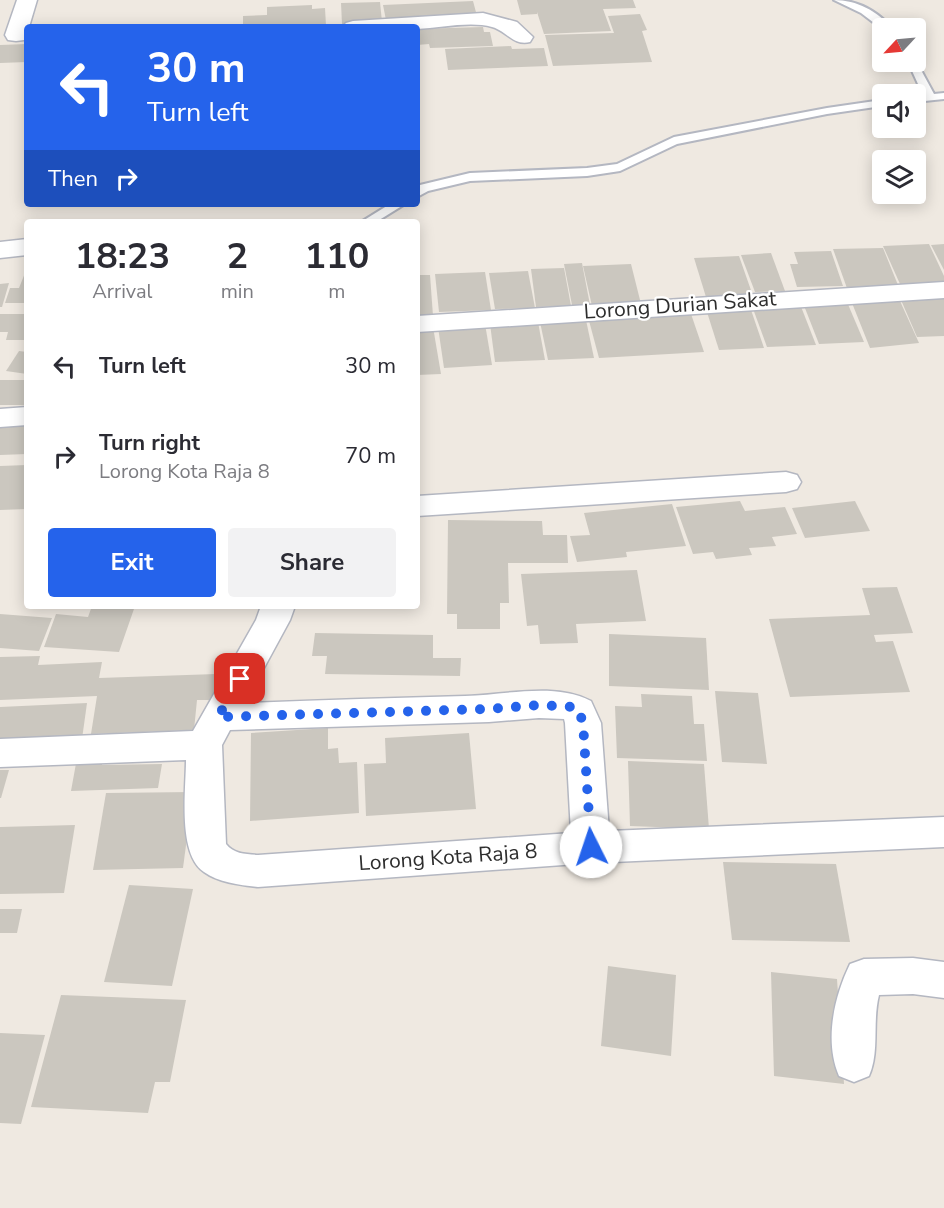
<!DOCTYPE html>
<style>
:root{--surface:#fff;--page:#f2f2f3;--text:#2b2b33;--muted:#7c7c81;--accent:#2563eb}
body{margin:0;font-family:"Nunito Sans",sans-serif;background:var(--page);color:var(--text);height:100vh;display:flex;flex-direction:column;font-size:22px;white-space:nowrap}
*{box-sizing:border-box;margin:0}
p{font-size:20px;color:var(--muted)}
.icon{flex:none;width:33px;height:33px;fill:none;stroke:currentColor;stroke-width:2;stroke-linecap:round;stroke-linejoin:round}
.map{position:relative;flex:1;overflow:hidden}
.details{position:absolute;left:24px;top:219px;width:396px;height:390px;display:flex;flex-direction:column;background:var(--surface);border-radius:6px;box-shadow:0 3px 15px #0003}
.details>*{flex:none}
.banner{position:absolute;left:24px;top:24px;width:396px;height:183px;border-radius:6px;box-shadow:0 3px 15px #0003;background:#2563eb;color:#fff;overflow:hidden}
.needle{width:39px;rotate:244deg}
.fabs{position:absolute;left:872px;top:18px;display:grid;gap:12px}
.fabs a{display:grid;place-items:center;width:54px;height:54px;border-radius:6px;background:var(--surface);box-shadow:0 3px 15px #0003;font-size:30px}
.pin{position:absolute;display:grid;place-items:center;width:51px;height:51px;color:#fff;margin:-26px;border-radius:12px;box-shadow:0 3px 9px #0006}
.me{position:absolute;width:66px;margin:-33px;rotate:356deg;stroke-linejoin:round;filter:drop-shadow(0 0 4px #0008)}
.turn{display:flex;align-items:center;gap:21px;height:126px;padding:0 24px;font-size:27px}
.turn .icon{width:78px;height:78px;stroke-width:2.5}
.turn b{display:block;font-size:42px;line-height:51px}
.then{display:flex;align-items:center;height:57px;padding:0 24px;background:#0003;gap:12px;font-size:22px}
.eta{display:flex;justify-content:space-evenly;align-items:center;height:102px;text-align:center}
.eta b{font-size:36px;font-weight:700;line-height:42px}
.cta{display:flex;gap:12px;margin-top:auto;padding:12px 24px}
.cta a{flex:1;height:69px;border-radius:6px;background:var(--accent);color:#fff;font-size:24px;font-weight:700;line-height:69px;text-align:center}
.cta a+a{background:var(--page);color:var(--text)}
ul{padding:0;list-style:none}
li{display:flex;align-items:center;gap:18px;height:90px;padding:0 24px}
li div{flex:1}
li b{display:block;font-size:22px}
li em{font-style:normal}
.map>svg:first-child{display:block}
.building{fill:#cbc7bf}
.lines{fill:none;stroke-linecap:round;stroke-linejoin:round}
.lane-casing{stroke:#b4b7c1;stroke-width:4}
.street-casing{stroke:#b4b7c1;stroke-width:3}
.lane{fill:#fff;fill-rule:evenodd}
.street{fill:#fff;fill-rule:evenodd}
.route{stroke:#2563eb;stroke-width:10;stroke-dasharray:0 18}
.labels{text-anchor:middle;stroke-width:4.5;stroke-linejoin:round;paint-order:stroke}
.street-label{font-size:21px;fill:#2e2e2e;stroke:#fff}
</style>
<div class="map">
<svg width="944" height="1208" viewBox="0 0 944 1208">
<rect width="100%" height="100%" fill="#efe9e1"/>
<g class="building">
<path d="M517,0H633L636,8L603,9L611,31L544,34L537,12V14L521,15Z"/>
<path d="M473,1L477,16L386,20L383,5Z"/>
<path d="M380,2L382,22L342,24L341,3Z"/>
<path d="M312,5V9L325,8L326,26H243V16L267,15V7Z"/>
<path d="M640,14L647,30L642,31L652,62L553,66L545,35L614,33L608,16Z"/>
<path d="M483,27L484,32H490L493,46L430,48L429,44L417,45V29Z"/>
<path d="M27,44V62L0,63V45Z"/>
<path d="M511,46L512,49L544,48L548,66L448,70L445,49Z"/>
<path d="M929,244L944,276V283L900,284L883,246Z"/>
<path d="M944,244V270L931,245Z"/>
<path d="M883,248L900,290L848,291L833,249Z"/>
<path d="M831,251L843,286L797,287L790,264H798L794,252Z"/>
<path d="M771,253L785,291L755,292L741,255Z"/>
<path d="M739,256L753,296L706,297L694,258Z"/>
<path d="M582,263L590,305H572L564,264Z"/>
<path d="M631,264L641,304L592,306L583,266Z"/>
<path d="M27,268V303H5L10,288H19Z"/>
<path d="M564,268L571,306L536,307L531,269Z"/>
<path d="M528,271L535,308L495,309L489,273Z"/>
<path d="M485,272L491,310L439,312L435,274Z"/>
<path d="M417,275H430L433,316H417Z"/>
<path d="M9,283L2,307H0V284Z"/>
<path d="M944,298V336L917,337L901,300Z"/>
<path d="M900,301L919,343L870,348L852,303Z"/>
<path d="M847,302L864,342L819,344L803,303Z"/>
<path d="M800,304L816,345L767,347L752,306Z"/>
<path d="M26,306L27,340H6L8,332H0V314H24Z"/>
<path d="M750,307L764,348L719,350L706,309Z"/>
<path d="M690,311L704,352L599,358L588,317Z"/>
<path d="M586,320L594,358L548,360L540,322Z"/>
<path d="M538,322L545,360L495,362L490,324Z"/>
<path d="M485,324L492,365L444,368L438,327Z"/>
<path d="M433,327L441,374L417,375V328Z"/>
<path d="M19,351L27,352V374L6,371Z"/>
<rect x="0" y="380" width="27" height="25"/>
<path d="M0,421L27,424V454L0,455Z"/>
<path d="M27,465V509L0,510V466Z"/>
<path d="M740,501L745,511L785,507L797,534L772,537L776,546L749,548L752,555L716,559L713,552L693,554L676,507Z"/>
<path d="M855,501L870,531L805,538L792,508Z"/>
<path d="M672,504L686,546L626,552L627,557L577,562L570,536L590,535L584,513Z"/>
<path d="M448,520L542,521L543,535H567L568,563H508L509,603H500V629H457V614H447Z"/>
<path d="M637,570L646,621L576,624L578,643L540,644L538,625L527,626L521,574Z"/>
<path d="M897,587L913,633L874,635L876,642L893,641L910,692L790,697L769,619L870,615L862,588Z"/>
<path d="M92,606H135L119,652L44,647L56,614L88,617Z"/>
<path d="M0,614L52,618L39,651L0,648Z"/>
<path d="M315,633L433,635V658H461L460,676L325,674L327,656H312Z"/>
<path d="M609,634L706,638L709,690L609,686Z"/>
<path d="M40,656L38,665L102,662L99,678L216,674L214,700H197L194,730L91,734L97,696L0,700V657Z"/>
<path d="M715,691L758,693L767,764L722,762Z"/>
<path d="M641,694L692,696L694,724H704L707,761L617,758L615,706L642,707Z"/>
<path d="M87,703L82,739L0,743V707Z"/>
<path d="M328,728V749L338,748L339,763L357,762L359,813L250,821L251,733Z"/>
<path d="M469,733L476,809L366,816L364,764L386,763L385,738Z"/>
<path d="M77,758H103L102,765L162,764L158,788L71,791Z"/>
<path d="M628,761L704,764L709,829L630,826Z"/>
<path d="M0,770H9L1,798H0Z"/>
<path d="M193,792L183,868L93,870L106,793Z"/>
<path d="M75,825L64,893L0,894V827Z"/>
<path d="M723,862L836,864L850,942L732,940Z"/>
<path d="M129,885L193,889L172,986L104,982Z"/>
<path d="M0,909H22L17,933H0Z"/>
<path d="M608,966L676,975L671,1056L601,1046Z"/>
<path d="M771,972L837,979L844,1084L774,1076Z"/>
<path d="M61,995L186,1000L170,1082H155L148,1113L31,1107Z"/>
<path d="M0,1033L45,1035L21,1124L0,1123Z"/>
</g>
<g class="lines">
<defs>
<g id="lane">
<path d="M834,0C857,0 877,11 892,28L882,29L861,13Z"/>
<path d="M915,59L934,94L944,93V99L915,102V96L923,95L908,62H915Z"/>
<path d="M882,100V106L827,114L677,144L620,171L587,176L470,181L428,191L417,197V187L420,185L470,173L587,168L617,164L674,137L827,108Z"/>
<path d="M390,204H405L376,222H361Z"/>
</g>
<g id="street">
<path d="M17,0H37L29,27H27V34L24,40L16,41L8,40L5,35Z"/>
<path d="M483,13L517,22L533,37L530,42C513,46 507,31 492,27C470,21 440,28 417,29V27H342L346,23L353,21Z"/>
<path d="M27,239V255L0,258V242Z"/>
<path d="M944,282V298L417,332V316Z"/>
<path d="M27,407V425L0,427V409Z"/>
<path d="M786,472L797,475L801,482L797,489L786,492L417,516V496Z"/>
<path d="M261,606H295L290,620L245,703C318,700 392,698 465,696C505,695 555,682 591,701L601,723L609,831L944,817V847L591,863L258,887C241,885 219,883 204,872C177,854 186,789 186,760L0,767V739L193,731L256,620ZM539,718L564,719L565,723L571,833L258,855C245,854 234,854 226,844L222,745L230,730L489,722Z"/>
<path d="M913,958L944,962V998L913,994L879,995C872,1022 880,1051 869,1076L854,1082L839,1076C824,1041 834,997 850,964L864,959Z"/>
</g>
</defs>
<use href="#lane" class="lane-casing"/>
<use href="#street" class="street-casing"/>
<use href="#lane" class="lane"/>
<use href="#street" class="street"/>
</g>
<g class="lines">
<path class="route" d="M240,679L218,717L489,709L539,705L575,707L579,711L583,723L591,847"/>
</g>
<g class="labels">
<g class="street-label">
<text transform="translate(680 305) rotate(-4)" y="7">Lorong Durian Sakat</text>
<text transform="translate(448 857) rotate(-4)" y="7">Lorong Kota Raja 8</text>
</g>
</g>
</svg>
<div class="fabs">
<a><svg class="needle" viewBox="-14 -14 28 28"><path d="M0-13l5 13h-10z" fill="#e53935"/><path d="M0 13l5-13h-10z" fill="#7c7c81"/></svg></a>
<a><svg class="icon" aria-label="sound" viewBox="0 0 24 24"><path d="M4 9h4l5-4v14l-5-4H4zM17 9q2 3 0 6"/></svg></a>
<a><svg class="icon" aria-label="layers" viewBox="0 0 24 24"><path d="M12 4l9 5-9 5-9-5zM3 14l9 5 9-5"/></svg></a>
</div>
<div class="pin" style="left:240px;top:679px;background:#d93025"><svg class="icon" aria-label="arrive" viewBox="0 0 24 24"><path d="M6 21V4h12l-3 4 3 4H6"/></svg></div>
<svg class="me" style="left:591px;top:847px" viewBox="-20 -20 40 40"><circle r="19" fill="#fff"/><path d="M0-13L10 11 0 6-10 11z" fill="#2563eb"/></svg>
<div class="banner">
<div class="turn"><svg class="icon" aria-label="left" viewBox="0 0 24 24"><path d="M17 20v-9H6M10 6l-5 5 5 5"/></svg><div><b>30 m</b>Turn left</div></div>
<div class="then">Then<svg class="icon" aria-label="right" viewBox="0 0 24 24"><path d="M7 20v-9h11M14 6l5 5-5 5"/></svg></div>
</div>
<section class="details">
<div class="eta">
<div><b>18:23</b><p>Arrival</p></div>
<div><b>2</b><p>min</p></div>
<div><b>110</b><p>m</p></div>
</div>
<ul>
<li><svg class="icon" aria-label="left" viewBox="0 0 24 24"><path d="M17 20v-9H6M10 6l-5 5 5 5"/></svg><div><b>Turn left</b></div><em>30 m</em></li>
<li><svg class="icon" aria-label="right" viewBox="0 0 24 24"><path d="M7 20v-9h11M14 6l5 5-5 5"/></svg><div><b>Turn right</b><p>Lorong Kota Raja 8</p></div><em>70 m</em></li>
</ul>
<div class="cta"><a>Exit</a><a>Share</a></div>
</section>
</div>
